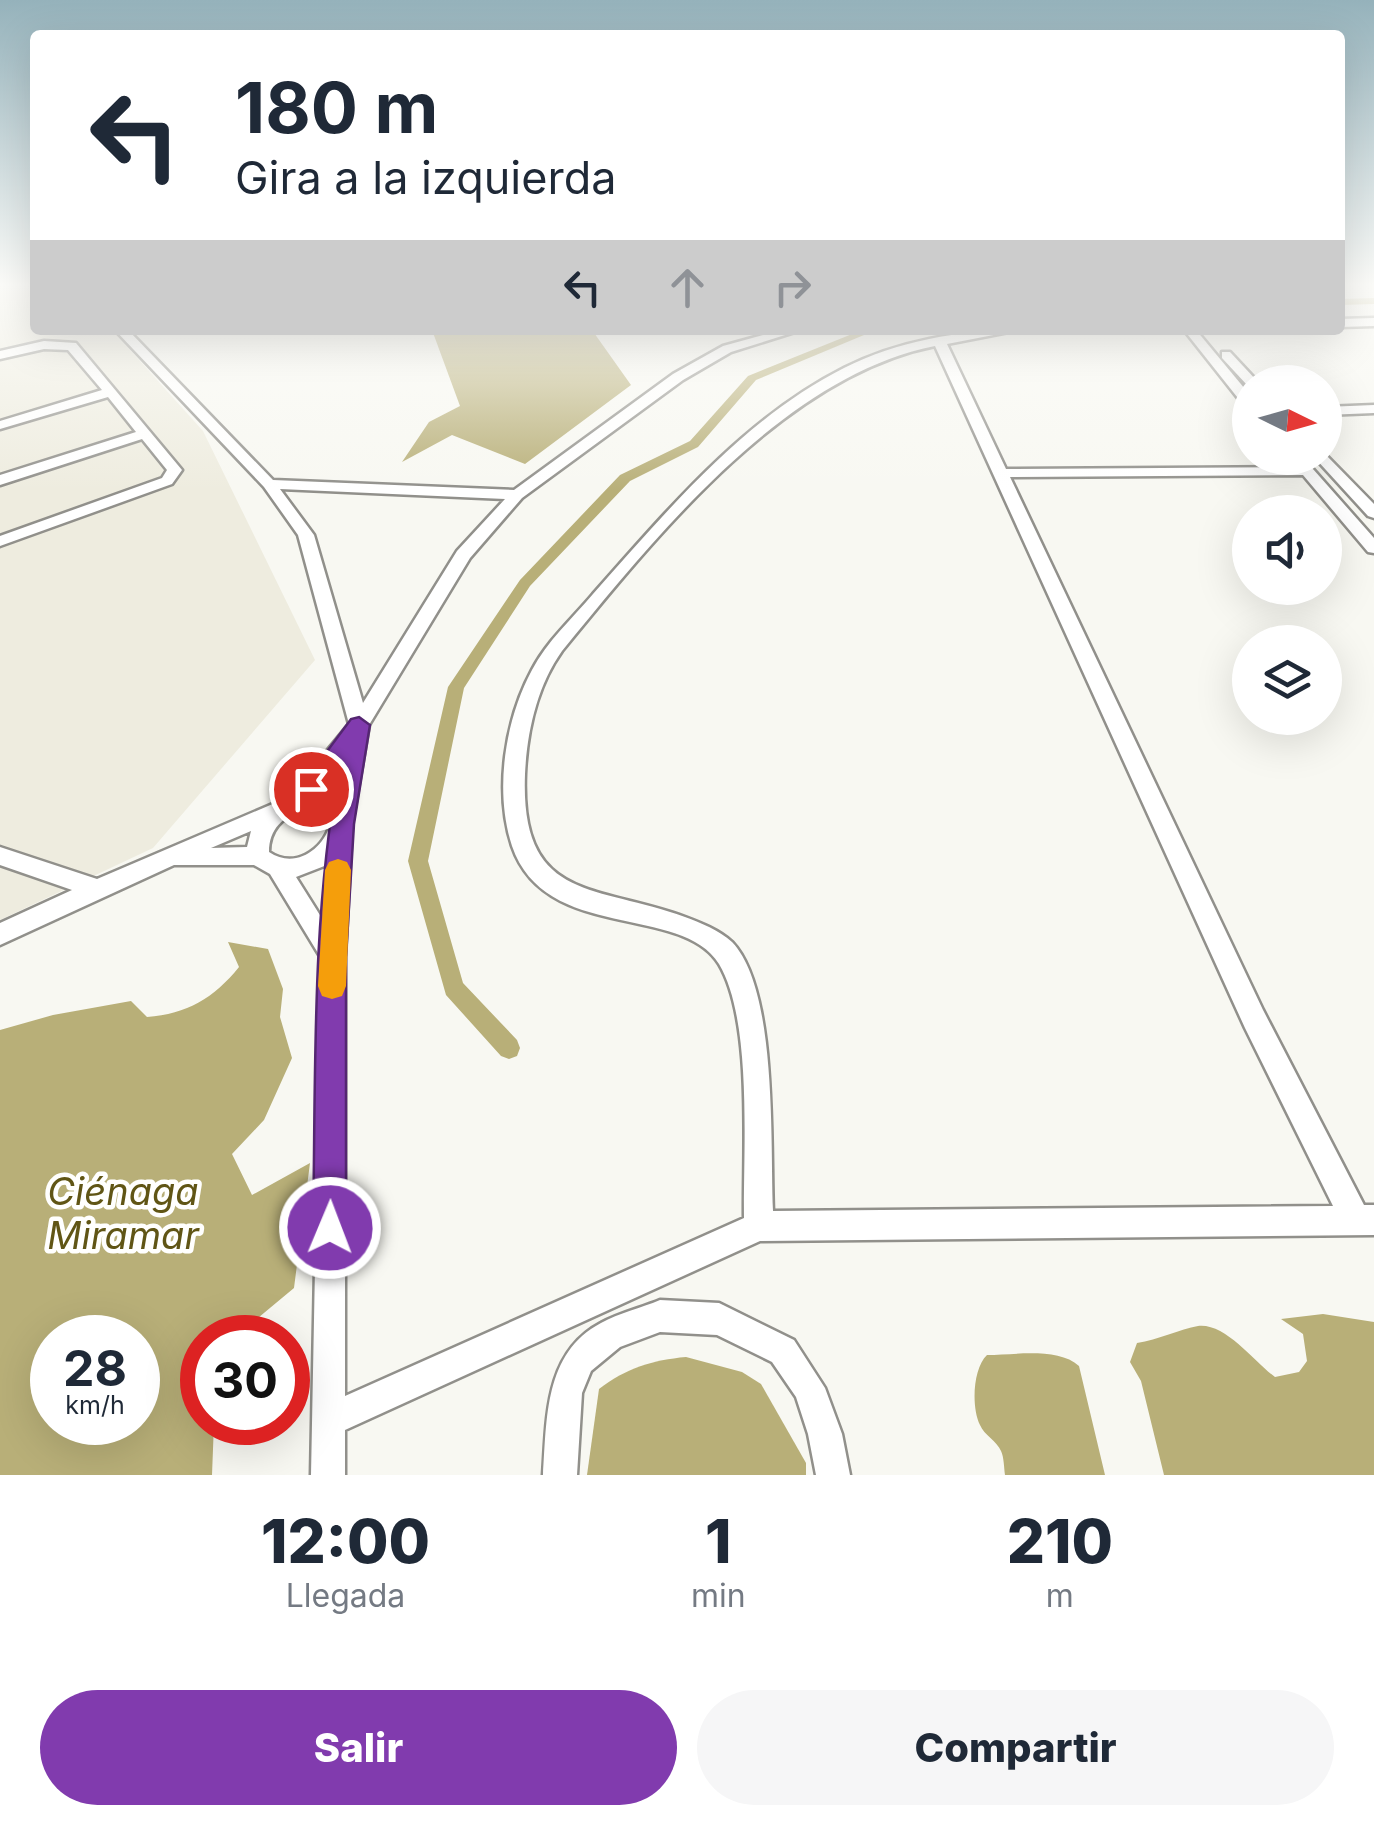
<!DOCTYPE html>
<html lang="es">
<meta charset="utf-8">
<style>
:root{--surface:#fff;--page:#f6f6f7;--text:#1f2937;--muted:#747a83;--accent:#813bae}
body{margin:0;font-family:Inter,sans-serif;background:var(--page);color:var(--text);height:100vh;display:flex;flex-direction:column;font-size:38px;white-space:nowrap}
*{box-sizing:border-box;margin:0}
p{font-size:32px;color:var(--muted)}
.icon{flex:none;width:55px;height:55px;fill:none;stroke:currentColor;stroke-width:2;stroke-linecap:round;stroke-linejoin:round}
.map{position:relative;height:1475px;overflow:hidden}
.sheet{display:flex;flex-direction:column;background:var(--surface);flex:1}
.sheet>*{flex:none}
.guide{position:absolute;left:30px;top:30px;width:1315px;height:305px;border-radius:10px;box-shadow:0 10px 40px #0002;background:#fff;color:var(--text);overflow:hidden}
.needle{width:65px;rotate:95deg}
.fabs{position:absolute;left:1232px;top:365px;display:grid;gap:20px}
.fabs a{display:grid;place-items:center;width:110px;height:110px;border-radius:50%;background:var(--surface);box-shadow:0 10px 40px #0002;font-size:50px}
.speed{position:absolute;left:30px;top:1315px;display:flex;gap:20px;font-size:50px;font-weight:700;text-align:center}
.speed>*{display:grid;place-content:center;width:130px;height:130px;border-radius:50%;background:var(--surface);box-shadow:0 10px 40px #0002;line-height:1}
.speed small{font-size:25px;font-weight:400}
.speed .limit{border:15px solid #d22;background:#fff;color:#111}
.pin{position:absolute;display:grid;place-items:center;width:85px;height:85px;color:#fff;margin:-42px;border:5px solid #fff;border-radius:50%;box-shadow:0 2px 10px #0007}
.me{position:absolute;width:110px;margin:-55px;rotate:1deg;stroke-linejoin:round;filter:drop-shadow(0 0 8px #0008)}
.turn{display:flex;align-items:center;gap:35px;height:210px;padding:0 40px;font-size:45px}
.turn .icon{width:130px;height:130px;stroke-width:2.5}
.turn b{display:block;font-size:70px;line-height:85px}
.lanes{display:flex;align-items:center;height:95px;padding:0 40px;background:#0003;justify-content:center;gap:50px;direction:ltr}
.lanes .off{opacity:.35}
.eta{display:flex;justify-content:space-evenly;align-items:center;height:170px;text-align:center}
.eta b{font-size:60px;font-weight:800;line-height:70px}
.primary-button{display:flex;gap:20px;margin-top:auto;padding:20px 40px}
.primary-button a{flex:1;height:115px;border-radius:60px;background:var(--accent);color:#fff;font-size:40px;font-weight:800;line-height:115px;text-align:center}
.primary-button a+a{background:var(--page);color:var(--text)}
.map>svg:first-child{display:block}
.built{fill:#eeecdf}
.water{fill:#b8af78;fill-rule:evenodd}
.lines{fill:none;stroke-linecap:round;stroke-linejoin:round}
.canal{fill:#b8af78;fill-rule:evenodd}
.street-casing{stroke:#91908b;stroke-width:5}
.street{fill:#fff;fill-rule:evenodd}
.route{fill:#813bae;stroke:#542671;stroke-width:2.5}
.slow{fill:#f59e0b}
.labels{text-anchor:middle;stroke-width:9;stroke-linejoin:round;paint-order:stroke}
.near-water-label{font-size:38px;font-style:italic;fill:#605515;stroke:#fffffe}
</style>
<div class="map">
<svg width="1374" height="1475" viewBox="0 0 1374 1475">
<rect width="100%" height="100%" fill="#f8f8f2"/>
<path class="built" d="M0,285H35V330H112L203,431L315,660L153,848L0,920Z"/>
<g class="water">
<path d="M432,330H592L631,385L525,464L452,435L402,462L429,422L460,406Z"/>
<path d="M228,942L268,949L283,989L280,1017L292,1058L264,1120L232,1154L252,1195L310,1163L294,1288L235,1337L202,1338V1422L214,1423L212,1475H0V1030L53,1015L131,1001L147,1017C187,1014 214,998 239,967ZM52,1338H138V1422H52Z"/>
<path d="M1323,1314L1374,1322V1475H1164L1141,1381L1130,1362L1137,1343C1158,1340 1180,1329 1198,1326C1226,1323 1253,1361 1275,1377L1299,1372L1307,1361L1303,1334L1281,1319Z"/>
<path d="M987,1355C1014,1355 1058,1347 1079,1366L1105,1475H1005C1004,1468 1004,1457 1001,1451C997,1441 984,1435 980,1425C971,1407 973,1368 987,1355Z"/>
<path d="M686,1357L742,1372L761,1384L806,1463V1475H587L599,1389C626,1368 653,1360 686,1357Z"/>
</g>
<g class="lines">
<g class="canal">
<path d="M1374,298V304L1340,305V299Z"/>
<path d="M862,330H876L756,380L698,447L630,481L530,586L464,688L428,861L463,983L517,1040L520,1048L517,1056L509,1059L501,1056L446,995L408,861L448,687L520,580L620,475L690,441L748,376Z"/>
</g>
<defs>
<g id="street">
<path d="M1374,318V326L1340,327V319Z"/>
<path d="M115,330H128L273,480L514,490L673,374L723,346L781,330H801L731,352L683,380L522,498L470,558L369,725L352,824L345,957V1396L744,1218C743,1151 753,1021 719,964C682,903 545,943 512,846C494,791 505,720 532,670C547,641 572,619 593,594C667,511 743,419 844,368C897,341 961,330 1019,330L947,344L1006,469L1295,467L1293,463L1300,459L1305,460L1374,538V553L1368,552L1303,475L1010,477L1263,1010L1364,1205H1374V1235L760,1241L345,1430V1475H311L321,958L270,874L254,865H174L0,945V923L72,890L0,865V847L97,879L289,797L349,724L298,535L264,487ZM935,346L1245,1028L1333,1206L773,1211C770,1146 778,990 732,942C719,930 701,923 685,917C594,884 520,902 525,774C527,732 537,686 562,651C656,536 784,376 935,346ZM280,489L505,499L457,551L363,703L314,535ZM342,760L335,801L316,794ZM304,810L324,816L330,825C322,851 294,869 269,852C269,829 283,816 304,810ZM251,831L247,847L211,848ZM327,865L323,920L296,877Z"/>
<path d="M1184,330H1196L1250,395V408L1245,407Z"/>
<path d="M44,341L76,343L182,470L172,484L0,546V536L162,478L167,470L142,439L0,485V475L136,432L108,397L0,429V421L102,390L68,350L44,349L0,359V351Z"/>
<path d="M1222,352H1230L1258,382L1247,385L1222,358Z"/>
<path d="M1374,405V413L1325,415V407Z"/>
<path d="M1325,454L1374,504V518L1368,516L1315,458H1325Z"/>
<path d="M660,1300L719,1303L794,1340L825,1388L842,1434L850,1475H816L808,1434L796,1397L772,1362L717,1335L660,1332L620,1347L591,1371L582,1393L577,1475H543C547,1419 544,1353 601,1323C619,1313 641,1308 660,1300Z"/>
</g>
</defs>
<use href="#street" class="street-casing"/>
<use href="#street" class="street"/>
</g>
<linearGradient id="sky" x2="0" y2="1"><stop stop-color="#95b2bb"/><stop offset="0.58" stop-color="#fcfcf9"/><stop offset="1" stop-color="#fcfcf9" stop-opacity="0"/></linearGradient>
<rect width="1374" height="491" fill="url(#sky)"/>
<path class="route" d="M359,717L370,725L354,824L346,957V1228L341,1239L330,1244L318,1239L313,1228C316,1075 311,919 339,768L319,796H302L299,789L351,719Z"/>
<path class="slow" d="M338,859L347,862L351,870L346,986L342,996L332,999L322,996L318,986L325,870L329,862Z"/>
<g class="labels">
<g class="near-water-label">
<text x="123" y="1205">Ciénaga<tspan x="123" dy="44">Miramar</tspan></text>
</g>
</g>
</svg>
<div class="fabs">
<a><svg class="needle" viewBox="-14 -14 28 28"><path d="M0-13l5 13h-10z" fill="#e53935"/><path d="M0 13l5-13h-10z" fill="#747a83"/></svg></a>
<a><svg class="icon" aria-label="sound" viewBox="0 0 24 24"><path d="M4 9h4l5-4v14l-5-4H4zM17 9q2 3 0 6"/></svg></a>
<a><svg class="icon" aria-label="layers" viewBox="0 0 24 24"><path d="M12 4l9 5-9 5-9-5zM3 14l9 5 9-5"/></svg></a>
</div>
<div class="speed"><div>28<small>km/h</small></div><div class="limit">30</div></div>
<div class="pin" style="left:311px;top:789px;background:#d93025"><svg class="icon" aria-label="arrive" viewBox="0 0 24 24"><path d="M6 21V4h12l-3 4 3 4H6"/></svg></div>
<svg class="me" style="left:330px;top:1228px" viewBox="-20 -20 40 40"><circle r="17" fill="#813bae" stroke="#fff" stroke-width="3"/><path d="M0-11L8 9 0 5-8 9z" fill="#fff"/></svg>
<div class="guide">
<div class="turn"><svg class="icon" aria-label="left" viewBox="0 0 24 24"><path d="M17 20v-9H6M10 6l-5 5 5 5"/></svg><div><b>180 m</b>Gira a la izquierda</div></div>
<div class="lanes"><svg class="icon" aria-label="left" viewBox="0 0 24 24"><path d="M17 20v-9H6M10 6l-5 5 5 5"/></svg><svg class="icon off" aria-label="ahead" viewBox="0 0 24 24"><path d="M12 20V5M6 11l6-6 6 6"/></svg><svg class="icon off" aria-label="right" viewBox="0 0 24 24"><path d="M7 20v-9h11M14 6l5 5-5 5"/></svg></div>
</div>
</div>
<section class="sheet">
<div class="eta">
<div><b>12:00</b><p>Llegada</p></div>
<div><b>1</b><p>min</p></div>
<div><b>210</b><p>m</p></div>
</div>
<div class="primary-button"><a>Salir</a><a>Compartir</a></div>
</section>
